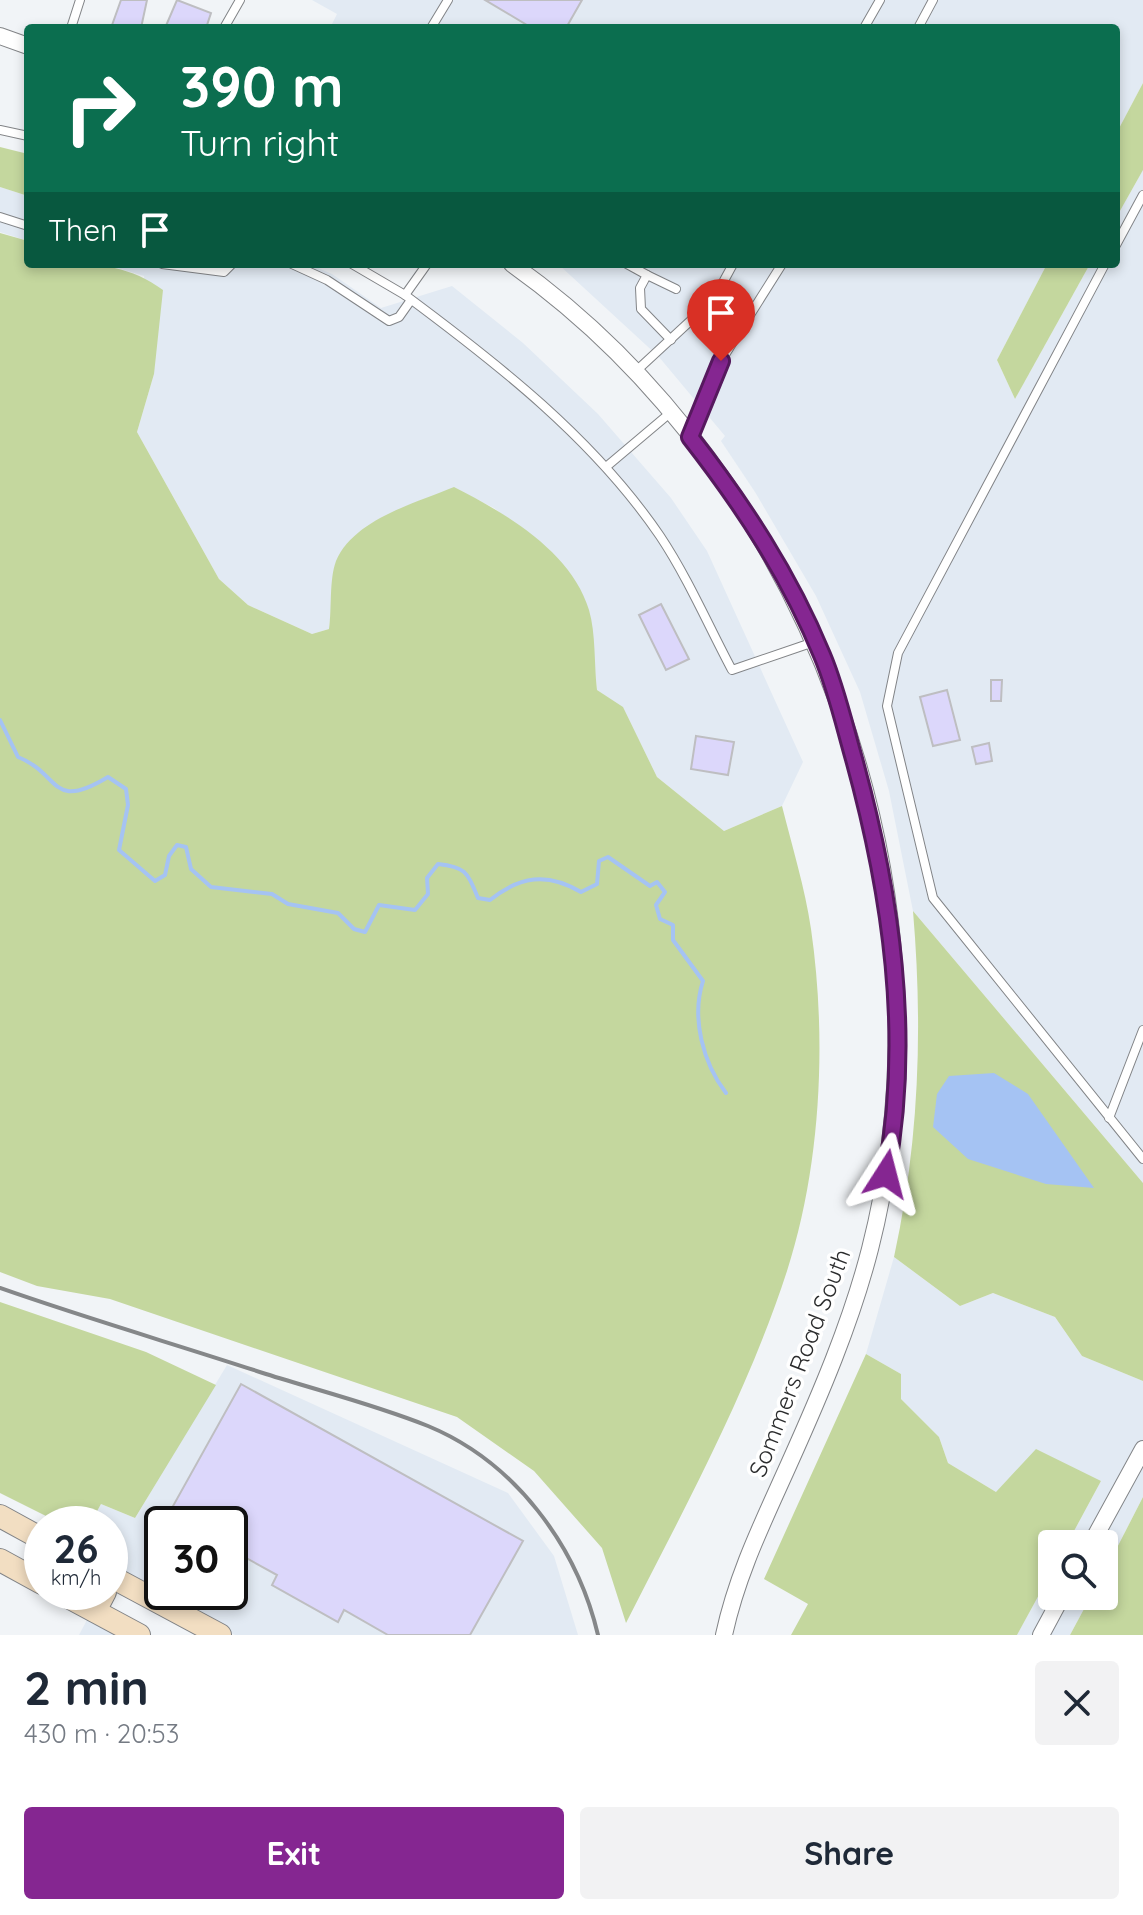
<!DOCTYPE html>
<meta charset="utf-8">
<style>
:root{--surface:#fff;--page:#f2f2f3;--text:#1f2937;--muted:#747a83;--accent:#852691}
body{margin:0;font-family:Quicksand,sans-serif;background:var(--page);color:var(--text);height:100vh;display:flex;flex-direction:column;font-size:30px;white-space:nowrap}
*{box-sizing:border-box;margin:0}
p{font-size:26px;color:var(--muted)}
.icon{flex:none;width:44px;height:44px;fill:none;stroke:currentColor;stroke-width:2;stroke-linecap:round;stroke-linejoin:round}
.map{position:relative;height:1635px;overflow:hidden}
.drawer{display:flex;flex-direction:column;background:var(--surface);flex:1}
.drawer>*{flex:none}
.guide{position:absolute;left:24px;top:24px;width:1096px;height:244px;border-radius:8px;box-shadow:0 4px 12px #0003;background:#0b6e4f;color:#fff;overflow:hidden}
.fabs{position:absolute;left:1038px;top:1530px;display:grid;gap:16px}
.fabs a{display:grid;place-items:center;width:80px;height:80px;border-radius:8px;background:var(--surface);box-shadow:0 4px 12px #0003;font-size:40px}
.speed{position:absolute;left:24px;top:1506px;display:flex;gap:16px;font-size:40px;font-weight:700;text-align:center}
.speed>*{display:grid;place-content:center;width:104px;height:104px;border-radius:50%;background:var(--surface);box-shadow:0 4px 12px #0003;line-height:1}
.speed small{font-size:20px;font-weight:400}
.speed .limit{border:4px solid #111;border-radius:12px;background:#fff;color:#111}
.pin{position:absolute;display:grid;place-items:center;width:68px;height:68px;color:#fff;margin:-82px -34px;border-radius:50% 50% 50% 0;rotate:-45deg;box-shadow:0 0 8px #0007}
.pin .icon{rotate:45deg}
.me{position:absolute;width:88px;margin:-44px;rotate:9deg;stroke-linejoin:round;filter:drop-shadow(0 0 6px #0008)}
.turn{display:flex;align-items:center;gap:28px;height:168px;padding:0 24px;font-size:36px}
.turn .icon{width:104px;height:104px;stroke-width:2.5}
.turn b{display:block;font-size:56px;line-height:68px}
.then{display:flex;align-items:center;height:76px;padding:0 24px;background:#0003;gap:16px;font-size:30px}
.round{display:grid;place-items:center;flex:none;width:84px;height:84px;border-radius:8px;background:var(--page)}
.head{display:flex;align-items:center;justify-content:space-between;height:136px;padding:0 24px}
h1{font-size:48px;font-weight:700;line-height:60px}
.action{display:flex;gap:16px;margin-top:auto;padding:16px 24px}
.action a{flex:1;height:92px;border-radius:8px;background:var(--accent);color:#fff;font-size:32px;font-weight:700;line-height:92px;text-align:center}
.action a+a{background:var(--page);color:var(--text)}
.map>svg:first-child{display:block}
.built{fill:#e2eaf3;fill-rule:evenodd}
.green{fill:#c4d79e}
.water{fill:#a5c3f3}
.lines{fill:none;stroke-linecap:round;stroke-linejoin:round}
.stream{stroke:#a5c3f3;stroke-width:4}
.building{fill:#dcd7fb;stroke:#bebec1;stroke-width:2}
.lane-casing{stroke:#828487;stroke-width:10}
.street-casing{stroke:#828487;stroke-width:18}
.secondary-casing{stroke:#828487;stroke-width:24}
.lane{stroke:#fff;stroke-width:8}
.street{stroke:#fff;stroke-width:16}
.secondary{stroke:#f2dec2;stroke-width:22}
.rail{stroke:#858789;stroke-width:4}
.route-casing{stroke:#56195e;stroke-width:20}
.route{stroke:#852691;stroke-width:14}
.labels{text-anchor:middle;stroke-width:7;stroke-linejoin:round;paint-order:stroke}
.street-label{font-size:24px;fill:#2b2c2d;stroke:#fff}
</style>
<div class="map">
<svg width="1143" height="1635" viewBox="0 0 1143 1635">
<rect width="100%" height="100%" fill="#f1f4f7"/>
<g class="built">
<path d="M312,0H1143V83L1116,134V28H330L337,14Z"/>
<path d="M1143,170V1183L913,911L889,791L860,692L816,596L755,492L721,441L725,436L659,357L558,264H1047L997,360L1015,399L1090,264H1116V218Z"/>
<path d="M0,187L28,196V241L0,232Z"/>
<path d="M105,264H309L332,274L381,308L452,286L523,343L598,414L671,498L707,551L803,762L782,806L724,831L657,777L623,708L597,690L589,612L550,551L494,508L454,488L336,562L329,629L312,634L248,605L219,579L137,432L154,374L144,276Z"/>
<path d="M894,1257L960,1306L993,1293L1055,1317L1082,1356L1143,1381V1497L1104,1573V1544H1067L1101,1481L996,1492L948,1463L939,1437L901,1399V1374L866,1354Z"/>
<path d="M227,1365L508,1493L554,1556L578,1635H235L110,1569V1524H90L101,1504L135,1518ZM162,1524H230V1592H162Z"/>
<path d="M1052,1571V1596H1091L1070,1635H1017Z"/>
<path d="M88,1618L120,1635H79Z"/>
</g>
<g class="green">
<path d="M1143,83V170L1116,218V134Z"/>
<path d="M0,147L28,154V196L0,187Z"/>
<path d="M0,233L28,241V264C77,264 122,259 163,290L154,374L137,432L219,579L248,605L312,634L329,629C332,609 329,580 336,561C354,519 416,503 454,487C505,513 571,551 589,610C596,634 594,665 597,690L623,707L657,777L724,831L782,806C792,846 805,888 811,929C827,1039 821,1166 787,1271C747,1394 684,1509 626,1623L602,1548L534,1471L457,1417L110,1299L37,1286L0,1272Z"/>
<path d="M1047,264H1090L1015,399L997,360Z"/>
<path d="M913,911L1143,1183V1381L1082,1356L1055,1317L993,1293L960,1306L894,1257C919,1142 923,1029 913,911Z"/>
<path d="M0,1302L146,1352L216,1385L135,1518L101,1504L90,1524H62L0,1493Z"/>
<path d="M866,1354L901,1374V1399L939,1437L948,1463L996,1492L1036,1449L1101,1481L1067,1544H1052V1571L1017,1635H791L808,1604L764,1579Z"/>
<path d="M1143,1497V1635H1070L1091,1596H1104V1573Z"/>
</g>
<path class="water" d="M994,1073L1028,1094L1094,1188L1046,1184L968,1159L933,1127L937,1094L949,1076Z"/>
<g class="lines">
<path class="stream" d="M0,720L18,757C61,774 50,812 108,777L126,789L128,805L119,850L155,881L165,875L169,856L177,845L186,847L191,869L211,887L272,894L288,904L338,913L354,929L365,932L379,905L415,910L428,894L427,878L438,864C466,867 467,872 478,898L490,900C520,876 547,872 581,892L597,884L599,861L608,857L650,886L657,882L665,892L656,905L660,919L673,925V940L703,981C691,1018 703,1063 726,1093"/>
</g>
<g class="building">
<path d="M121,0H147L141,28H111Z"/>
<path d="M177,0L211,13L206,28H165Z"/>
<path d="M485,0H582L566,28H532Z"/>
<path d="M661,604L689,659L666,670L639,615Z"/>
<path d="M991,680H1002L1001,701H991Z"/>
<path d="M947,690L960,740L933,746L920,697Z"/>
<path d="M696,736L734,742L728,775L691,769Z"/>
<path d="M989,743L992,761L976,764L972,747Z"/>
<path d="M241,1384L523,1541L470,1635H388L344,1610L338,1622L272,1585L277,1575L230,1549V1524H185L168,1515Z"/>
</g>
<g class="lines">
<defs>
<g id="lane">
<path d="M71,28L80,0"/>
<path d="M224,28L240,0"/>
<path d="M431,28L448,0"/>
<path d="M864,28L880,0"/>
<path d="M918,28L933,0"/>
<path d="M0,130L28,136"/>
<path d="M0,217L28,226"/>
<path d="M1116,245L1143,195"/>
<path d="M162,264L224,272L232,264"/>
<path d="M292,264L327,280L389,321L399,317L411,300"/>
<path d="M352,264L405,295L427,264"/>
<path d="M627,264L647,275L640,288L641,309L671,340"/>
<path d="M1105,264L898,653L887,706L933,898L1143,1159"/>
<path d="M647,275L676,289"/>
<path d="M405,295C498,364 594,439 660,536C688,578 709,627 732,670L811,643"/>
<path d="M634,373L714,299L733,264"/>
<path d="M691,436L721,361L782,264"/>
<path d="M606,467L670,413"/>
<path d="M1109,1118L1143,1030"/>
</g>
<g id="street">
<path d="M0,36L28,46"/>
<path d="M512,264C813,478 961,893 870,1249C851,1323 820,1395 789,1464C764,1520 737,1574 724,1635"/>
<path d="M1091,1544L1143,1449"/>
<path d="M1041,1635L1062,1596"/>
</g>
<g id="secondary">
<path d="M0,1516L42,1539"/>
<path d="M0,1560L42,1583"/>
<path d="M110,1576L220,1635"/>
<path d="M59,1592L139,1635"/>
<path d="M95,1611L105,1592"/>
</g>
</defs>
<use href="#lane" class="lane-casing"/>
<use href="#street" class="street-casing"/>
<use href="#secondary" class="secondary-casing"/>
<use href="#lane" class="lane"/>
<use href="#street" class="street"/>
<use href="#secondary" class="secondary"/>
<path class="rail" d="M0,1288C88,1319 178,1345 266,1374C320,1391 376,1405 428,1426C515,1462 577,1546 598,1635"/>
</g>
<g class="lines">
<defs>
<path id="route" d="M721,361L690,437C743,505 789,575 822,655C836,688 844,724 854,759C891,893 912,1036 886,1174"/>
</defs>
<use href="#route" class="route-casing"/>
<use href="#route" class="route"/>
</g>
<g class="labels">
<g class="street-label">
<text transform="translate(800 1363) rotate(-69)" y="8">Sommers Road South</text>
</g>
</g>
</svg>
<div class="fabs">
<a><svg class="icon" aria-label="search" viewBox="0 0 24 24"><circle cx="10" cy="10" r="6"/><path d="M15 15l6 6"/></svg></a>
</div>
<div class="speed"><div>26<small>km/h</small></div><div class="limit">30</div></div>
<div class="pin" style="left:721px;top:361px;background:#d93025"><svg class="icon" aria-label="arrive" viewBox="0 0 24 24"><path d="M6 21V4h12l-3 4 3 4H6"/></svg></div>
<svg class="me" style="left:886px;top:1174px" viewBox="-20 -20 40 40"><path d="M0-17L14 15 0 8-14 15z" fill="#852691" stroke="#fff" stroke-width="4"/></svg>
<div class="guide">
<div class="turn"><svg class="icon" aria-label="right" viewBox="0 0 24 24"><path d="M7 20v-9h11M14 6l5 5-5 5"/></svg><div><b>390 m</b>Turn right</div></div>
<div class="then">Then<svg class="icon" aria-label="arrive" viewBox="0 0 24 24"><path d="M6 21V4h12l-3 4 3 4H6"/></svg></div>
</div>
</div>
<section class="drawer">
<div class="head"><div><h1>2 min</h1><p>430 m · 20:53</p></div><a class="round"><svg class="icon" aria-label="close" viewBox="0 0 24 24"><path d="M6 6l12 12M18 6L6 18"/></svg></a></div>
<div class="action"><a>Exit</a><a>Share</a></div>
</section>
